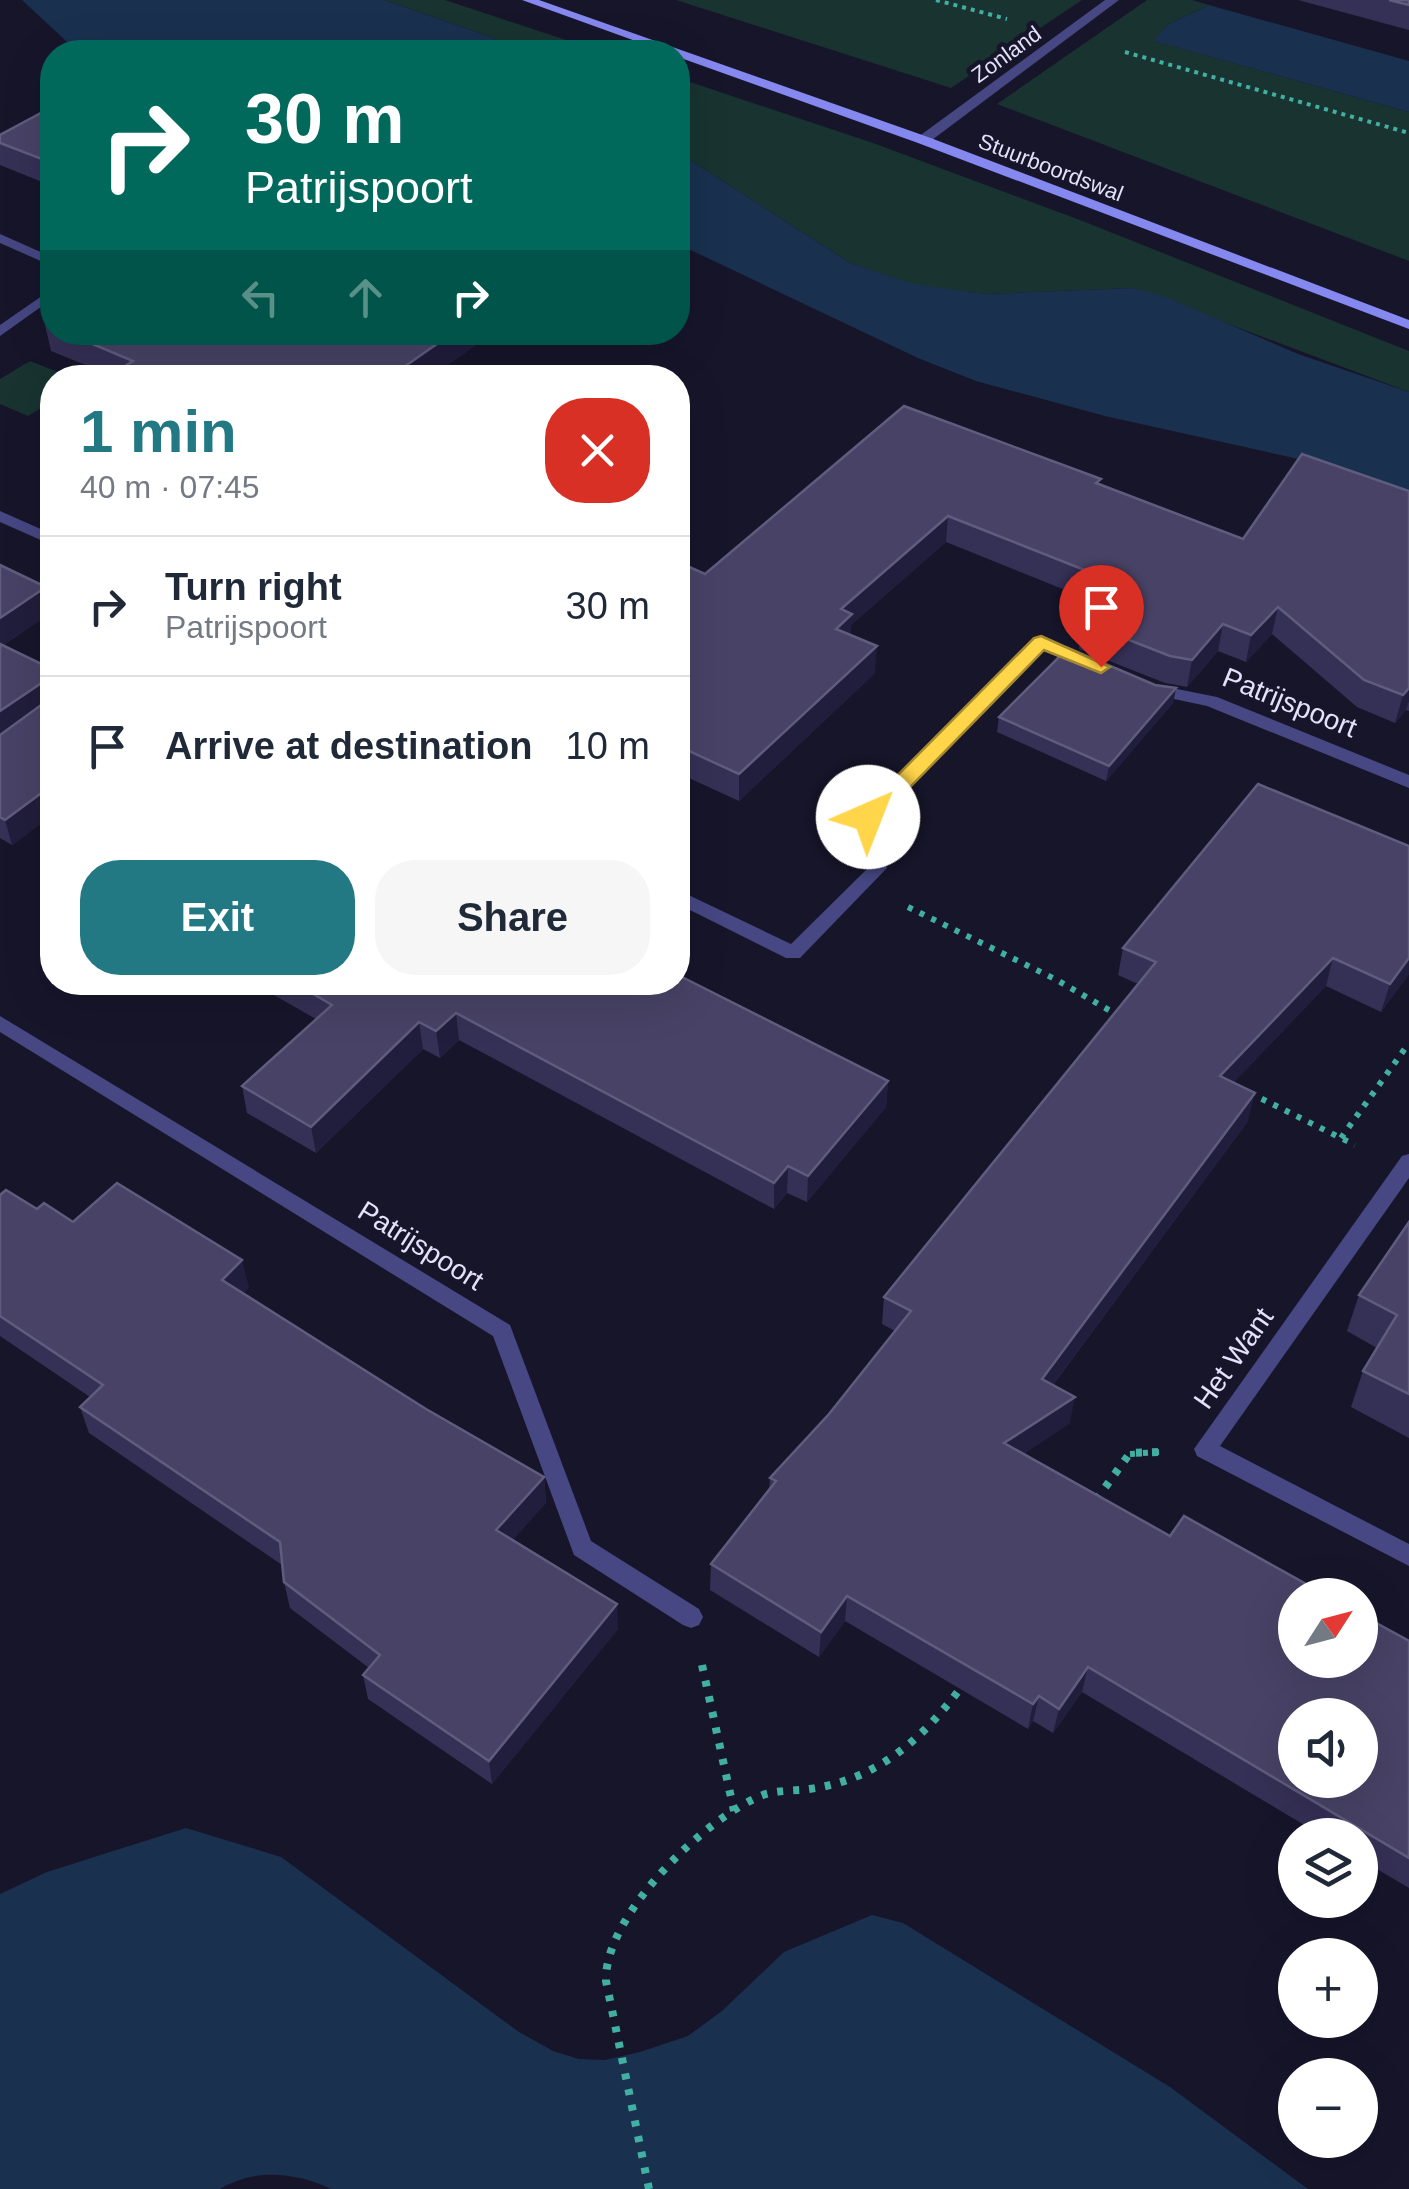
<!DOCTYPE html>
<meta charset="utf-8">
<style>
:root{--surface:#fff;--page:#f6f6f7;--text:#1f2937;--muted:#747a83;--line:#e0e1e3;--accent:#227984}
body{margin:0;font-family:Helvetica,sans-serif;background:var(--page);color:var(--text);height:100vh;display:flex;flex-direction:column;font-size:38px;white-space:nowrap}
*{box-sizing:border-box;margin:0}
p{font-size:32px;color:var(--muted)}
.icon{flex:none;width:55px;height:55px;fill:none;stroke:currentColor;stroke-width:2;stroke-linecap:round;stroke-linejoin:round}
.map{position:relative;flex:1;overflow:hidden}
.drawer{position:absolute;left:40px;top:365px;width:650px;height:630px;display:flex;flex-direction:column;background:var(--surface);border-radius:40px;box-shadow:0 10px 40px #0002}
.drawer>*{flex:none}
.hud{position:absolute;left:40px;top:40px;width:650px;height:305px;border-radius:40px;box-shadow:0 10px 40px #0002;background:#00695c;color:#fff;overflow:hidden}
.needle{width:65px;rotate:54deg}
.fabs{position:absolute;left:1278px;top:1578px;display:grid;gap:20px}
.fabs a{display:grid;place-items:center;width:100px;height:100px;border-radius:50%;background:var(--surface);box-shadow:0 10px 40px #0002;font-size:50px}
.pin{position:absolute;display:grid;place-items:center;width:85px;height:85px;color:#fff;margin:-102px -42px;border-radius:50% 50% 50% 0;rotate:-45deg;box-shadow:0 0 10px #0007}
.pin .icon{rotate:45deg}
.me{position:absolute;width:110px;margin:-55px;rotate:44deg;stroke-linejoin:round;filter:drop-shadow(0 0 8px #0008)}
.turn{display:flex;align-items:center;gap:35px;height:210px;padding:0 40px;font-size:45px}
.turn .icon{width:130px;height:130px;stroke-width:2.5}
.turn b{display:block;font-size:70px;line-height:85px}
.lanes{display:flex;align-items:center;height:95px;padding:0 40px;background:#0003;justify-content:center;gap:50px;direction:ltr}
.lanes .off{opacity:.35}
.round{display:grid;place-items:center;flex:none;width:105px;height:105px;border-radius:40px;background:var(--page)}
.headline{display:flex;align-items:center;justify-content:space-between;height:170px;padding:0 40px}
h1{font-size:60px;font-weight:600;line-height:75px;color:var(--accent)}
.primary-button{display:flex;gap:20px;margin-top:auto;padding:20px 40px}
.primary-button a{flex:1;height:115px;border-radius:40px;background:var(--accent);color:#fff;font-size:40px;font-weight:600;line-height:115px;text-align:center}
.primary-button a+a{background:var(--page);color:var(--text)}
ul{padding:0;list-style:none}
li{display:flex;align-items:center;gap:30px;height:140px;padding:0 40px;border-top:2px solid var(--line)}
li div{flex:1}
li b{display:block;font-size:38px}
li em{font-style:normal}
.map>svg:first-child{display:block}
.green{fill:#183330}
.water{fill:#19314f}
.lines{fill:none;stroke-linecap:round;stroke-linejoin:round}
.path-far2{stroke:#41afa2;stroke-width:4;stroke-dasharray:4 5;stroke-linecap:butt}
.path-far1{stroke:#41afa2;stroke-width:6;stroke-dasharray:5 8;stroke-linecap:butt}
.path{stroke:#41afa2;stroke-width:8;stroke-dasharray:6 10;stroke-linecap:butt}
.lane{fill:#464783;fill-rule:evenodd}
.street{fill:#464783;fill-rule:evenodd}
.secondary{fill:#8488ef;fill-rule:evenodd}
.wall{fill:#353055}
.shaded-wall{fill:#211d3c}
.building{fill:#484366;stroke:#605c7e;stroke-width:2.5;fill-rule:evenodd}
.route{fill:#ffd54a;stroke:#a68a30;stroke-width:2.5}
.labels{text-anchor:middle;stroke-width:9;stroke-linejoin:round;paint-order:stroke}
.far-street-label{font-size:22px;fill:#e3e1fb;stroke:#17152a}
.street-label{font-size:28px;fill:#e3e1fb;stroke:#17152a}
</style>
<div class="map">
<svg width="1409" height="2189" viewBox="0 0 1409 2189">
<rect width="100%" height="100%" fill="#17152a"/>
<g class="green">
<path d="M384,0H445L602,52H518L491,37Z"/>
<path d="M676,0H1082L951,88Z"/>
<path d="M1147,0H1192L1209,5L1167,25L1155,41L1409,112V261L997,104Z"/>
<path d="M678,78L873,143L1080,220L1409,351V392L1133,288L985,294L913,285L850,263L678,152Z"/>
<path d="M30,361L71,377L52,378V401L28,416L0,404V379Z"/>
</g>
<g class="water">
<path d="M22,0H384L491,37L518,52H78Z"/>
<path d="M1209,5L1409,61V112L1154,41L1167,25Z"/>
<path d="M678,152L850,263L913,284L985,294L1133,288L1166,297L1298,354L1409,392V493L1321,464L1105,416L976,381L918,358L678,244Z"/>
<path d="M186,1828L281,1857L519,2032L553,2051L579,2059L605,2060L640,2052L688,2036L722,2011L784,1952L872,1915L903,1923L1170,2087L1308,2189H331C296,2172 254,2168 220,2189H0V1894L47,1872Z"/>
</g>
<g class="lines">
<g class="path-far2">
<path d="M936,0L1007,19"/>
<path d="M1125,52L1409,133"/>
</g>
<g class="path-far1">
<path d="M908,907L1057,980L1119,1016"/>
<path d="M1250,1093L1355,1145"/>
<path d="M1341,1138L1409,1043"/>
<path d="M1130,1454L1159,1452"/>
</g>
<g class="path">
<path d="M1096,1500L1130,1453L1159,1452"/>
<path d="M702,1665L734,1811"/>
<path d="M649,2189L606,1981C604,1915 706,1817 763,1795C778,1790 794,1791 809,1789C832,1786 854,1779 874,1768C911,1748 938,1718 963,1685"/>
</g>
<g class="lane">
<path d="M0,234L52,257V266L0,243Z"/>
<path d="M52,289V299L0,336V325Z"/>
</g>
<g class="street">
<path d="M1105,0H1119L928,143H918V137Z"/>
<path d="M0,511L52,534V545L0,522Z"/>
<path d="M1041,637L1097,662L1089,667L1043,649L877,818L887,868L800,958H786L678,904V890L791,944L869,867L859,817L862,813L1035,638Z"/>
<path d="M1152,684L1217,697L1409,775V788L1207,706L1146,693L1144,689Z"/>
<path d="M0,1016L510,1325L591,1541L699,1609L703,1617L699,1625L691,1628L683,1625L574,1555L493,1336L0,1032Z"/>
<path d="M1409,1154V1178L1220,1446L1409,1544V1566L1197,1456L1194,1449L1402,1156Z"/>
</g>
<path class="secondary" d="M522,0H539L928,137L1409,320V329L918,143L678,57V52H666Z"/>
</g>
<g class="wall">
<path d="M1298,0H1409V30Z"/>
<path d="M52,107V186L0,165V135Z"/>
<path d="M52,321V332H494L429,378H107L110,375L51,351L45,325Z"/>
<path d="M904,406L1100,484L1243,539L1409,491V711L1406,710L1395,723L1357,707L1272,634L1246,662L1218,651L1187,687L1165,683L1079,649L1083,622L1100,604L946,542L851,625V635L875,673L739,801L678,773V562L705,574Z"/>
<path d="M0,565L52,612L2,646L52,669V815L12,845L0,838Z"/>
<path d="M1155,685L1176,688L1173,703L1106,781L997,732L999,717Z"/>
<path d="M1258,784L1409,974L1381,1012L1326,986L1233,1083L1248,1121L1053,1385L1070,1423L1023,1454L1170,1536L1409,1641V1888L1360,1859V1835H1321L1082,1692L1053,1733L1033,1721L1028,1729L845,1621L819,1657L710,1590L711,1564L769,1490L770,1478L829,1414L895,1331L882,1324L884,1297L1138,984L1118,975L1123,948Z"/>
<path d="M251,982H678L888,1081L886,1107L807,1202L787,1193L774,1209L459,1040L440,1058L423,1049L316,1153L247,1113L242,1086L316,1019Z"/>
<path d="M0,1195L249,1287L243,1293L426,1409L544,1477L546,1503L512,1540L618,1629L492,1784L368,1699L363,1675L369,1668L290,1608L284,1582L282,1565L89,1433L80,1407L90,1397L0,1336Z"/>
<path d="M1409,1222V1438L1351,1407L1363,1371L1377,1348L1347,1331L1359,1295Z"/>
</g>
<g class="shaded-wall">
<path d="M454,332H494L429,378H391V376Z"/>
<path d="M948,516L946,542L851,625V641L836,629L841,609Z"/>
<path d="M46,587L52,612L0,647V618Z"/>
<path d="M1278,607L1272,634L1246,662L1251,635Z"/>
<path d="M1223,624L1218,651L1187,687L1192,660Z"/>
<path d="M877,646L875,673L739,801V774Z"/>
<path d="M46,680L52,705L0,740V711Z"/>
<path d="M1176,688L1173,703L1106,781L1109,766Z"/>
<path d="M1409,688V701L1406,710L1395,723L1403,695Z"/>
<path d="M52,785V815L12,845L5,820Z"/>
<path d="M1333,958L1326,986L1213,1104L1220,1076Z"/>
<path d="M1409,958V974L1381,1012L1390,984Z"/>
<path d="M456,1013L459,1040L440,1058L436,1031Z"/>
<path d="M419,1022L423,1049L316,1153L311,1127Z"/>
<path d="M888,1081L886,1107L807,1202L808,1176Z"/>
<path d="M1255,1093L1248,1121L1037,1406L1042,1379Z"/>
<path d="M788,1166L787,1193L774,1209V1183Z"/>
<path d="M242,1260L249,1287L228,1306L222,1280Z"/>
<path d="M1075,1397L1070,1423L1000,1469L1004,1443Z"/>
<path d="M544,1477L546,1503L499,1556L496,1530Z"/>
<path d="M847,1596L845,1621L819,1657L821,1632Z"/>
<path d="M617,1604L618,1629L492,1784L489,1761Z"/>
<path d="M1088,1667L1082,1692L1053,1733L1059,1709Z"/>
<path d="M1039,1696L1033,1721L1028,1729L1033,1704Z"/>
</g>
<g class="building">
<path d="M1389,0H1409V5Z"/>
<path d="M52,107V163L0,143V135Z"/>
<path d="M64,332H454L391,376L394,378H107L133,361Z"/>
<path d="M904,406L1101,479L1096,483L1243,539L1302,454L1409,491V688L1403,695L1364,680L1278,607L1251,635L1223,624L1192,660L1170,656L1083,622L1120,584L948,516L841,609L852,614L836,629L877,646L739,774L678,746V562L705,574Z"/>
<path d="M0,565L46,587L0,618Z"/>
<path d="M0,644L52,669V785L5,820L0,817V735L48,700L46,680L0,711Z"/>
<path d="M1068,648L1155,685L1176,688L1109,766L999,717Z"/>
<path d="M1258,784L1409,846V958L1390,984L1333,958L1220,1076L1255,1093L1042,1379L1075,1397L1004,1443L1170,1536L1184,1516L1326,1595H1295V1660H1360V1614L1409,1641V1858L1088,1667L1059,1709L1039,1696L1033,1704L847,1596L821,1632L711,1564L776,1481L770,1478L829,1414L911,1311L884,1297L1156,962L1123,948ZM1295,1715H1360V1780H1295Z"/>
<path d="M678,975L888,1081L808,1176L788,1166L774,1183L456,1013L436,1031L419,1022L311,1127L242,1086L332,1005L293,982H678Z"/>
<path d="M117,1183L242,1260L222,1280L426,1409L544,1477L496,1530L617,1604L489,1761L363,1675L380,1655L284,1582L280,1542L80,1407L103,1385L0,1316V1195L6,1190L37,1209L44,1203L73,1222Z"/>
<path d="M1409,1222V1394L1363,1371L1397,1315L1359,1295Z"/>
</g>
<path class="route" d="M1041,636L1110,667L1101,673L1044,650L876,822H861V812L1034,638Z"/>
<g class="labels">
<g class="far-street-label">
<text transform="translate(1006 54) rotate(-36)" y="8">Zonland</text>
<text transform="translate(1051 167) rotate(21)" y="8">Stuurboordswal</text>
</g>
<g class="street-label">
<text transform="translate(1290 702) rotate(22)" y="10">Patrijspoort</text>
<text transform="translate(421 1245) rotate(32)" y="10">Patrijspoort</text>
<text transform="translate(1233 1358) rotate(-55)" y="10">Het Want</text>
</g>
</g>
</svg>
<div class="fabs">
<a><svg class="needle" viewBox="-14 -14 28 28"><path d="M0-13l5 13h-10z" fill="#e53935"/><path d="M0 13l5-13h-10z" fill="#747a83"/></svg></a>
<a><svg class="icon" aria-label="sound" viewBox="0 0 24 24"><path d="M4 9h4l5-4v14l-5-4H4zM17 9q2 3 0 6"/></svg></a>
<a><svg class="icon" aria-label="layers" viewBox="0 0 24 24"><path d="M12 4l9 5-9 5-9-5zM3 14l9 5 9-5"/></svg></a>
<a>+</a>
<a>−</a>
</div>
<div class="pin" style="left:1101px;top:667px;background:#d93025"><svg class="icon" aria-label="arrive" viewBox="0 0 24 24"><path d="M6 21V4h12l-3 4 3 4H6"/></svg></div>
<svg class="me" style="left:868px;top:817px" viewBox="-20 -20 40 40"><circle r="19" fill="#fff"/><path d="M0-13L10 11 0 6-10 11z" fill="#ffd54a"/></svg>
<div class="hud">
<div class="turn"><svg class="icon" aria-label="right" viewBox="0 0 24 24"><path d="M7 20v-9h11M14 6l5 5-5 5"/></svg><div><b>30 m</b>Patrijspoort</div></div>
<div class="lanes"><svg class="icon off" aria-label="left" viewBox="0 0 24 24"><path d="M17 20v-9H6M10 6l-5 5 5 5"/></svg><svg class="icon off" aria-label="ahead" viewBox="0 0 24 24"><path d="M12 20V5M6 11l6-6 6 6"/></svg><svg class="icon" aria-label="right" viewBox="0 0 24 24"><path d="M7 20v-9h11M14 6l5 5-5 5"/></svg></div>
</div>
<section class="drawer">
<div class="headline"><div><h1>1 min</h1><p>40 m · 07:45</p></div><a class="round" style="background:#d93025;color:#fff"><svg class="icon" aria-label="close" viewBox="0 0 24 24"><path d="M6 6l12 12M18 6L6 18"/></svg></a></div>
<ul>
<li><svg class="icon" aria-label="right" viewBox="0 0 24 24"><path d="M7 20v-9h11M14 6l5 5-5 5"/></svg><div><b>Turn right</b><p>Patrijspoort</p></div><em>30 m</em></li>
<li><svg class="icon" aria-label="arrive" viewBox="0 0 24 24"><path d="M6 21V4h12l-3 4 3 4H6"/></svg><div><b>Arrive at destination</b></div><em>10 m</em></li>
</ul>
<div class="primary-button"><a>Exit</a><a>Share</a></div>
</section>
</div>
